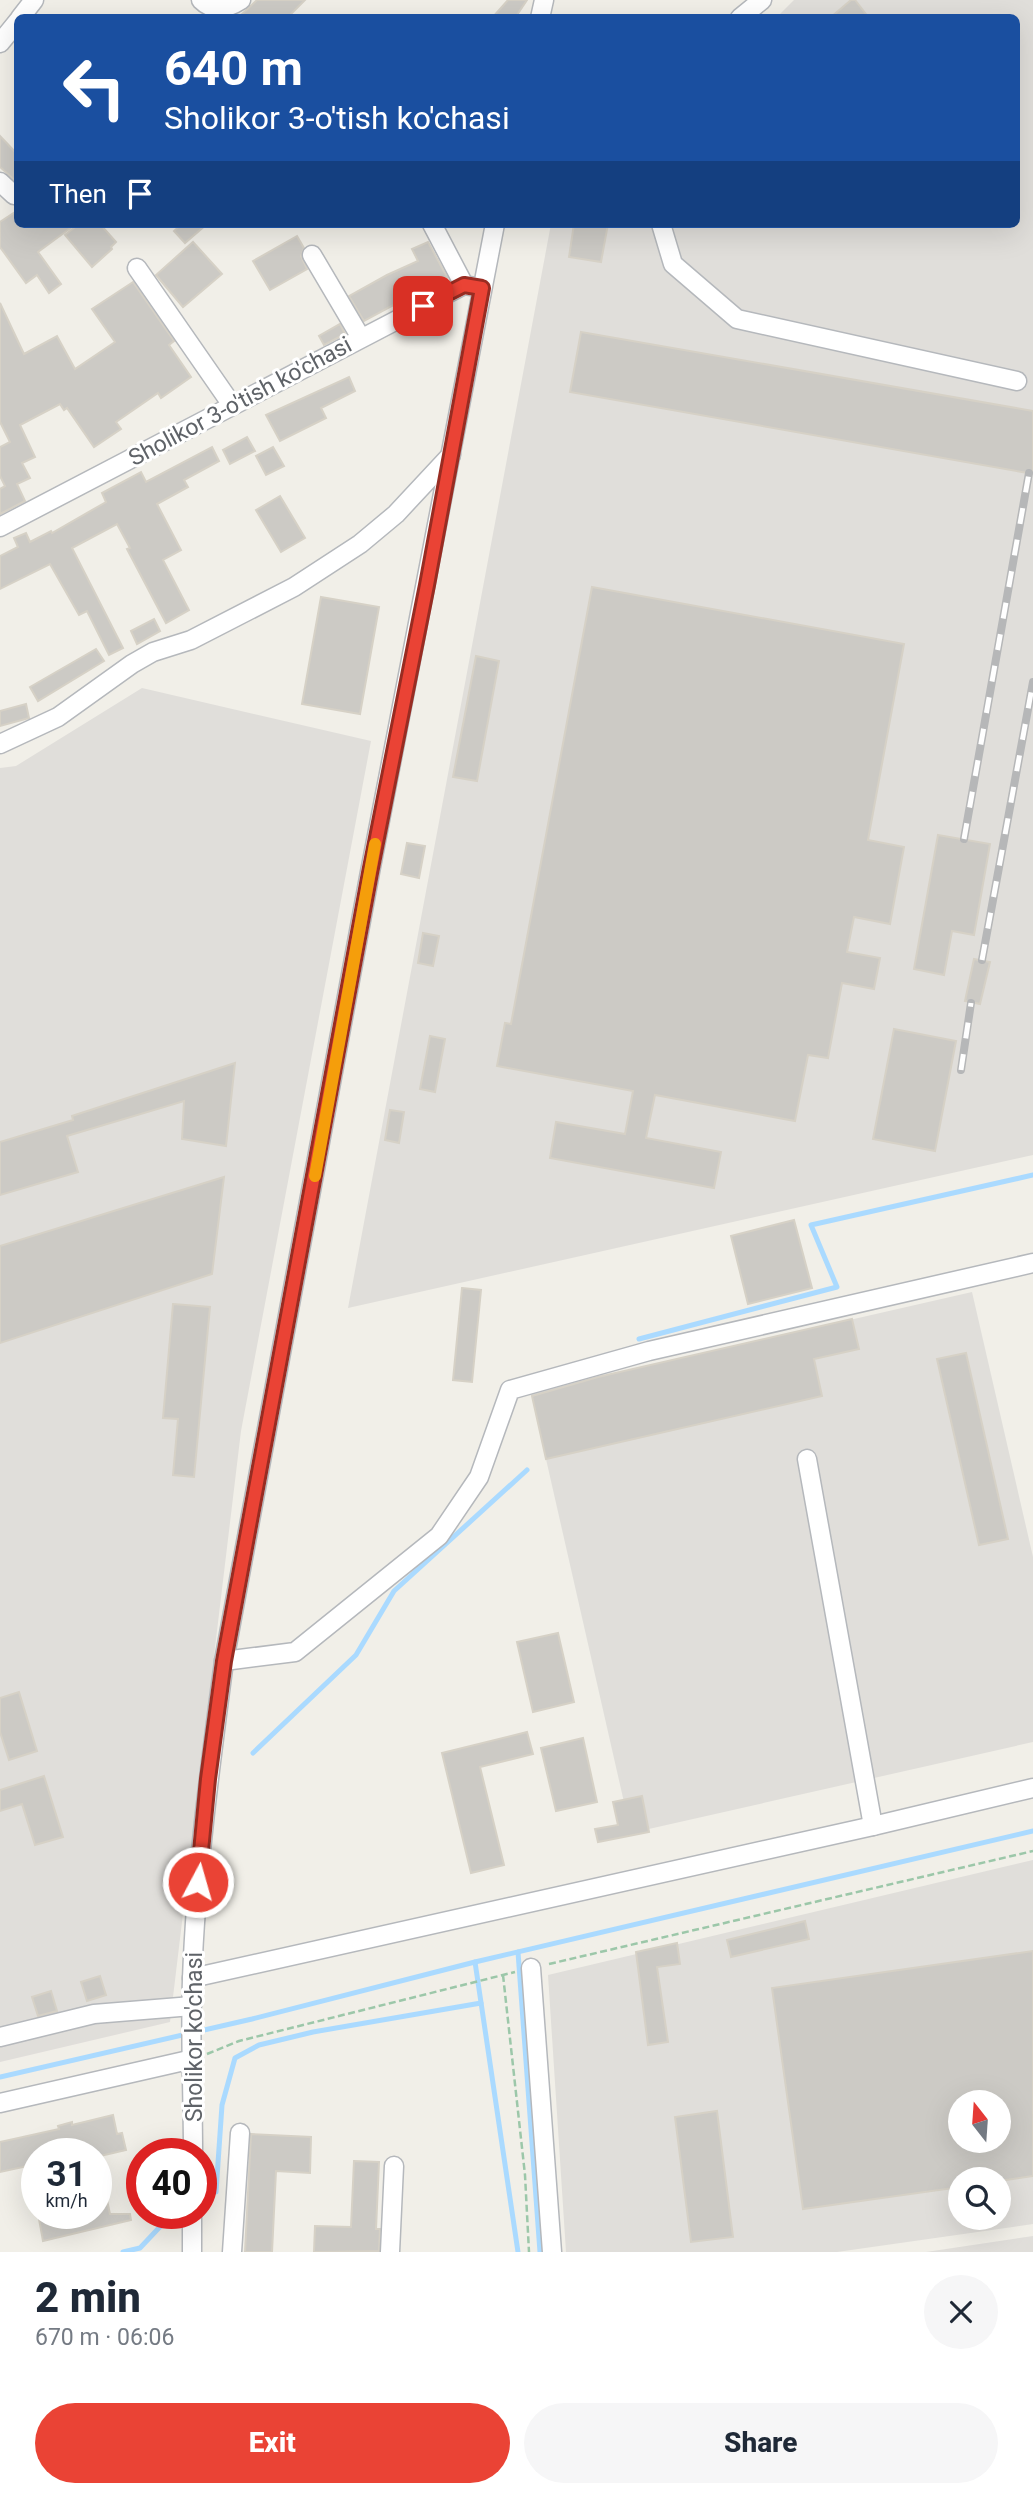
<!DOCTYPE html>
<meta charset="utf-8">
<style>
:root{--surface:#fff;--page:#f6f6f7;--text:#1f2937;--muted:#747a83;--accent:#ea4335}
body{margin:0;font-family:Roboto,sans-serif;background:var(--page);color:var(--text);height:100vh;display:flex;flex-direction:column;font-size:26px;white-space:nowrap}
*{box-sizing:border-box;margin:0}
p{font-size:23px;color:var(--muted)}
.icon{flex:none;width:38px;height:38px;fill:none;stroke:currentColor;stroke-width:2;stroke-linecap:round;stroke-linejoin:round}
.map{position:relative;height:2252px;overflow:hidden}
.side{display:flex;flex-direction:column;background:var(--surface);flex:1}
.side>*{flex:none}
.top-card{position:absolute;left:14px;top:14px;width:1006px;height:214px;border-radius:10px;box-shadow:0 7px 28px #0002;background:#1a4fa0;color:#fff;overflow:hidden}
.needle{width:46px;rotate:343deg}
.tools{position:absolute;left:948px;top:2090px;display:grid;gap:14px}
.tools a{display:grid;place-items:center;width:63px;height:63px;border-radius:50%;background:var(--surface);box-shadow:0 7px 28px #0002;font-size:35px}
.speed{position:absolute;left:21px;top:2138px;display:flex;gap:14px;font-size:35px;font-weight:700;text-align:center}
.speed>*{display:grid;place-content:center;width:91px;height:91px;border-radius:50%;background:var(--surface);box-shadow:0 7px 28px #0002;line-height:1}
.speed small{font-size:18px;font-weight:400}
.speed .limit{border:10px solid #d22;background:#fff;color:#111}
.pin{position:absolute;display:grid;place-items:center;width:60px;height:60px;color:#fff;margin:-30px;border-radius:14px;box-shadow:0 4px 10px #0006}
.me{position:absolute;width:77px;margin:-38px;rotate:6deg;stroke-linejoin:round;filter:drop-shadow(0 0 5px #0008)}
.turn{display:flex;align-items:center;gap:24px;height:147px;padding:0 35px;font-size:32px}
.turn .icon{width:91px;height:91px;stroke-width:2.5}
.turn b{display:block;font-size:49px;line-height:60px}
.then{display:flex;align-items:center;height:66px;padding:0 35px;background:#0003;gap:14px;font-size:26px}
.round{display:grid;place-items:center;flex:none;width:74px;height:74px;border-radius:37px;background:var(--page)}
.summary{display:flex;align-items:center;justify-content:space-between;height:119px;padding:0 35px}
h1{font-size:42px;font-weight:800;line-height:52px}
.button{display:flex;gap:14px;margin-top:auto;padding:14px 35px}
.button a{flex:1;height:80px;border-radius:42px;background:var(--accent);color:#fff;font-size:28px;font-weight:800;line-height:80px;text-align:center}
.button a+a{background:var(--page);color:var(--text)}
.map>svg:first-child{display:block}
.industrial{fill:#e0deda;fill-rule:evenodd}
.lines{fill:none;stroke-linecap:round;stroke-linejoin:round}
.stream{stroke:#aadaff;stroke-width:5}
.building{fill:#cccac5;stroke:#d6d1c6;stroke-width:2;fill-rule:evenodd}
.minor-casing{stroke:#b5b8bc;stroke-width:21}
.path{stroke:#9cc7a9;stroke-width:2.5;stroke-dasharray:7 3.5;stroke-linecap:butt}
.minor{stroke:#fff;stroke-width:18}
.rail-casing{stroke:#b6b7b8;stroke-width:8}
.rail{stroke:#fff;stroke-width:5;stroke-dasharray:16;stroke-linecap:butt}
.route-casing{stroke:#982c22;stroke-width:18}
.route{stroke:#ea4335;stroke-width:12}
.slow{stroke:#f59e0b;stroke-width:12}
.labels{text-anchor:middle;stroke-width:6;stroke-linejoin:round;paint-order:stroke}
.street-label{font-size:23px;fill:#5f6368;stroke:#fff}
</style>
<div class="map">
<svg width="1033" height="2252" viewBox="0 0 1033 2252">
<rect width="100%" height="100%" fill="#f1efe8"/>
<g class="industrial">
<path d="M794,0H1033V1155L348,1308L551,224H1017V18L777,17Z"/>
<path d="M142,688L371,741L241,1431L170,2022L0,2062V768L16,766Z"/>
<path d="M972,1292L1033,1557V1742L631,1833L531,1393Z"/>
<path d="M1033,1860V2224L837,2252H566L548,1975ZM961,2102H999V2140H961ZM961,2179H999V2217H961Z"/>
<path d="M1033,2236V2252H926Z"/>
</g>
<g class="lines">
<g class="stream">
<path d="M639,1339L837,1287L811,1225L1033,1175"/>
<path d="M253,1753L356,1655L394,1591L527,1470"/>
<path d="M518,1952L540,2252"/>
<path d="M475,1962L518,2252"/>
<path d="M0,2077L252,2019L475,1962L1033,1831"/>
<path d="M201,2197L216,2192L222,2105L235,2058L259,2045L313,2032L481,2003"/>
<path d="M123,2252L140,2248L172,2214"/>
</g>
</g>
<g class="building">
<path d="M257,0H305L287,18H238Z"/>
<path d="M508,0H527L515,18H492Z"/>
<path d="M851,0H855L869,18H830Z"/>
<path d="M0,136L18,155V183L0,167Z"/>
<path d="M18,210V224H76L38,252L61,284L49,293L37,275L26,283L0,247V222Z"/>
<path d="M79,224H100L116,242L111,247L112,249L92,267L65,235Z"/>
<path d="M182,224H207L185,243L174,231Z"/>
<path d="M574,224H608L601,262L569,257Z"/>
<path d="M297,236L304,248L301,256L307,269L270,290L253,261Z"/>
<path d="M193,242L222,274L183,307L156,275Z"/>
<path d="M428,242L447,277L400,299L401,301L364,321L349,296L387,275L418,261L412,249Z"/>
<path d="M133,282L174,341L169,345L191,377L161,398L158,393L116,422L121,429L94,447L67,408L64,410L60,404L20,425L35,457L22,463L30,478L17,484L25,501L0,514V489L5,486L0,476V447L10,442L0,422V303L24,354L57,336L75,369L115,342L92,309Z"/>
<path d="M340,324L345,334L324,345L319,336Z"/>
<path d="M581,332L1033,411V474L570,392Z"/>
<path d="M349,377L355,391L321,408L326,418L280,441L266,415Z"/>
<path d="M247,437L255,451L230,464L223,450Z"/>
<path d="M212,447L219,461L184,480L188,487L157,504L181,550L163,560L189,610L166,623L127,549L130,548L117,524L72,548L123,648L109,655L87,611L79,615L50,564L0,589V556L18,547L14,538L26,533L30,542L51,531L52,533L106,502L102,493L141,472L146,482Z"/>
<path d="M273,447L284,466L266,475L256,456Z"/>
<path d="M280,496L305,538L281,552L256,510Z"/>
<path d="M592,587L904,644L868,840L904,847L890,924L854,917L847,952L880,958L874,989L842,983L828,1058L808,1055L795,1121L655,1095L646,1138L721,1152L714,1188L550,1158L556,1122L625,1134L633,1091L497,1066L505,1023L511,1024Z"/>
<path d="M321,597L379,607L360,714L302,704Z"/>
<path d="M154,619L160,631L137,644L131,631Z"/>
<path d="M96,649L104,661L38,701L30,687Z"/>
<path d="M476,656L499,661L477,781L453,777Z"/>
<path d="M26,704L29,718L0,726V711Z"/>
<path d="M938,835L990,844L974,935L952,931L944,975L914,969Z"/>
<path d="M407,843L425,846L419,878L401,874Z"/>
<path d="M423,933L439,936L433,966L418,963Z"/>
<path d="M974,959L990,962L980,1004L965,1001Z"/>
<path d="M894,1029L956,1041L935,1151L873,1139Z"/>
<path d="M430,1036L445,1039L435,1092L420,1089Z"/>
<path d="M235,1063L226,1146L182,1139L184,1101L67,1136L78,1172L0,1195V1142L73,1120L72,1116Z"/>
<path d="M390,1110L404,1112L399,1143L385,1140Z"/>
<path d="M224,1177L212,1274L0,1343V1246Z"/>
<path d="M794,1220L812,1288L748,1304L731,1236Z"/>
<path d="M462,1288L481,1290L472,1382L453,1380Z"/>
<path d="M173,1304L210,1307L194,1477L173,1475L178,1419L163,1418Z"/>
<path d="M852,1319L859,1349L814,1359L822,1396L546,1459L532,1396L598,1377Z"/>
<path d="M966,1353L1008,1539L979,1545L937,1359Z"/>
<path d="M558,1633L574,1702L533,1712L517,1642Z"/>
<path d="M19,1692L37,1751L9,1760L0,1732V1698Z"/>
<path d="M527,1732L533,1754L480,1767L504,1865L471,1873L442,1753Z"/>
<path d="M583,1738L597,1802L556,1811L541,1748Z"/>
<path d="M44,1776L63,1837L35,1845L22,1804L0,1811V1790Z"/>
<path d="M642,1796L649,1832L598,1842L595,1829L618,1825L613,1802Z"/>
<path d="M805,1921L809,1939L731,1957L727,1940Z"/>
<path d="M677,1943L680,1964L657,1967L668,2042L648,2045L636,1952Z"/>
<path d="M1033,1951V2176L999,2181V2179H961V2187L803,2209L772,1988ZM961,2102H999V2140H961Z"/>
<path d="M100,1976L106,1995L87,2001L81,1982Z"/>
<path d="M51,1991L57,2011L38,2016L32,1997Z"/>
<path d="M717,2111L733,2237L691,2242L675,2117Z"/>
<path d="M113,2115L117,2134L122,2133L126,2150L96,2157V2154H37V2164L0,2172V2142L59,2129L58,2126L72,2122V2125Z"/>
<path d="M251,2134L311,2137L310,2173L276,2171L272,2252H245Z"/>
<path d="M354,2161L379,2162L376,2229H380L379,2251L314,2252L315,2226L351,2227Z"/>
<path d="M102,2177L110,2214H130L131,2220L43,2241L39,2219L62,2214H96V2178Z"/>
</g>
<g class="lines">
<defs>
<g id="minor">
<path d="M201,0C213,12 227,9 241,0"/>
<path d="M20,18L34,0"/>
<path d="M540,18L544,0"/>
<path d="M740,18L762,0"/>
<path d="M0,43L18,21"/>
<path d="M0,182L14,195L18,194"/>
<path d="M432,224L464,285"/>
<path d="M661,224L673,264L737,319L1017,381"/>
<path d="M312,255L361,338"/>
<path d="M137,268L232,405"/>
<path d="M0,527L464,285L482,288"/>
<path d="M0,744L58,717L132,664L153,652L191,640L294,587L360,544L396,514L451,455"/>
<path d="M807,1459L873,1826"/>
<path d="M224,1661L295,1652L439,1536L479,1477L510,1390L649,1351L1033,1263"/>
<path d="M531,1968L552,2252"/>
<path d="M192,1978L873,1826L1033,1788"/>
<path d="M0,2037L94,2014L192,2006"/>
<path d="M0,2103L193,2059"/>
<path d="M193,2154C193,2096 190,2037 192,1979C196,1872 210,1767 224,1661L370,872L495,224"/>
<path d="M192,2252V2214"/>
<path d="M232,2252L240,2133"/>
<path d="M390,2252L394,2166"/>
</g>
</defs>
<use href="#minor" class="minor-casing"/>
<g class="path">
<path d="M549,1964L1033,1851"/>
<path d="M503,1975L525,2175L529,2252"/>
<path d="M207,2054L239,2041L515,1972"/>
</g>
<use href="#minor" class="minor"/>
<defs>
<g id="rail">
<path d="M964,839L1029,473"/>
<path d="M982,960L1033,682"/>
<path d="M961,1070L971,1003"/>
</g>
</defs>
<use href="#rail" class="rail-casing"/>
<use href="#rail" class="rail"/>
</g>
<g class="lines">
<defs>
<path id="route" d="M198,1882L208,1779L224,1661L370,873L427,585L482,288L464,285L423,306"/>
</defs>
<use href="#route" class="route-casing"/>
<use href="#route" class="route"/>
<path class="slow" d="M315,1176L375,844"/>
</g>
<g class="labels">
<g class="street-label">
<text transform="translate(240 401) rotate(-28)" y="8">Sholikor 3-o'tish ko'chasi</text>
<text transform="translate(194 2037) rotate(-90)" y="8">Sholikor ko'chasi</text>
</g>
</g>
</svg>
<div class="tools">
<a><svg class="needle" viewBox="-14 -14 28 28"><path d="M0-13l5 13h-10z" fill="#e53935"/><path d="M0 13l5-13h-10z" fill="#747a83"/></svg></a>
<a><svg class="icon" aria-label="search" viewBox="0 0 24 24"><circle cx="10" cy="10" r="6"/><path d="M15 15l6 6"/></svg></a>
</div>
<div class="speed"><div>31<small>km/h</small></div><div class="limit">40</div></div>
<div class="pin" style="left:423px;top:306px;background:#d93025"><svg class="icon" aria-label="arrive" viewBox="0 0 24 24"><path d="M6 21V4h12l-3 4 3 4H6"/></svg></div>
<svg class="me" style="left:198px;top:1882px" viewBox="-20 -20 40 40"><circle r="17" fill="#ea4335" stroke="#fff" stroke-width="3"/><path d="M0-11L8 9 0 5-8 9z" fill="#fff"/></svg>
<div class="top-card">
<div class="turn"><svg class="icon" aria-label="left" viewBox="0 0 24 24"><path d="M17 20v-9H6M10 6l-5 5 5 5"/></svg><div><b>640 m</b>Sholikor 3-o'tish ko'chasi</div></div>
<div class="then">Then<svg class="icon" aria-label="arrive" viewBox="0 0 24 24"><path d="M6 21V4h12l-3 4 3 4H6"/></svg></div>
</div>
</div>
<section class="side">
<div class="summary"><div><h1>2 min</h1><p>670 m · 06:06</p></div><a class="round"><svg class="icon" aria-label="close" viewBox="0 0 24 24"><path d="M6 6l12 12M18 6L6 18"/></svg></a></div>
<div class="button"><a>Exit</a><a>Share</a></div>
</section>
